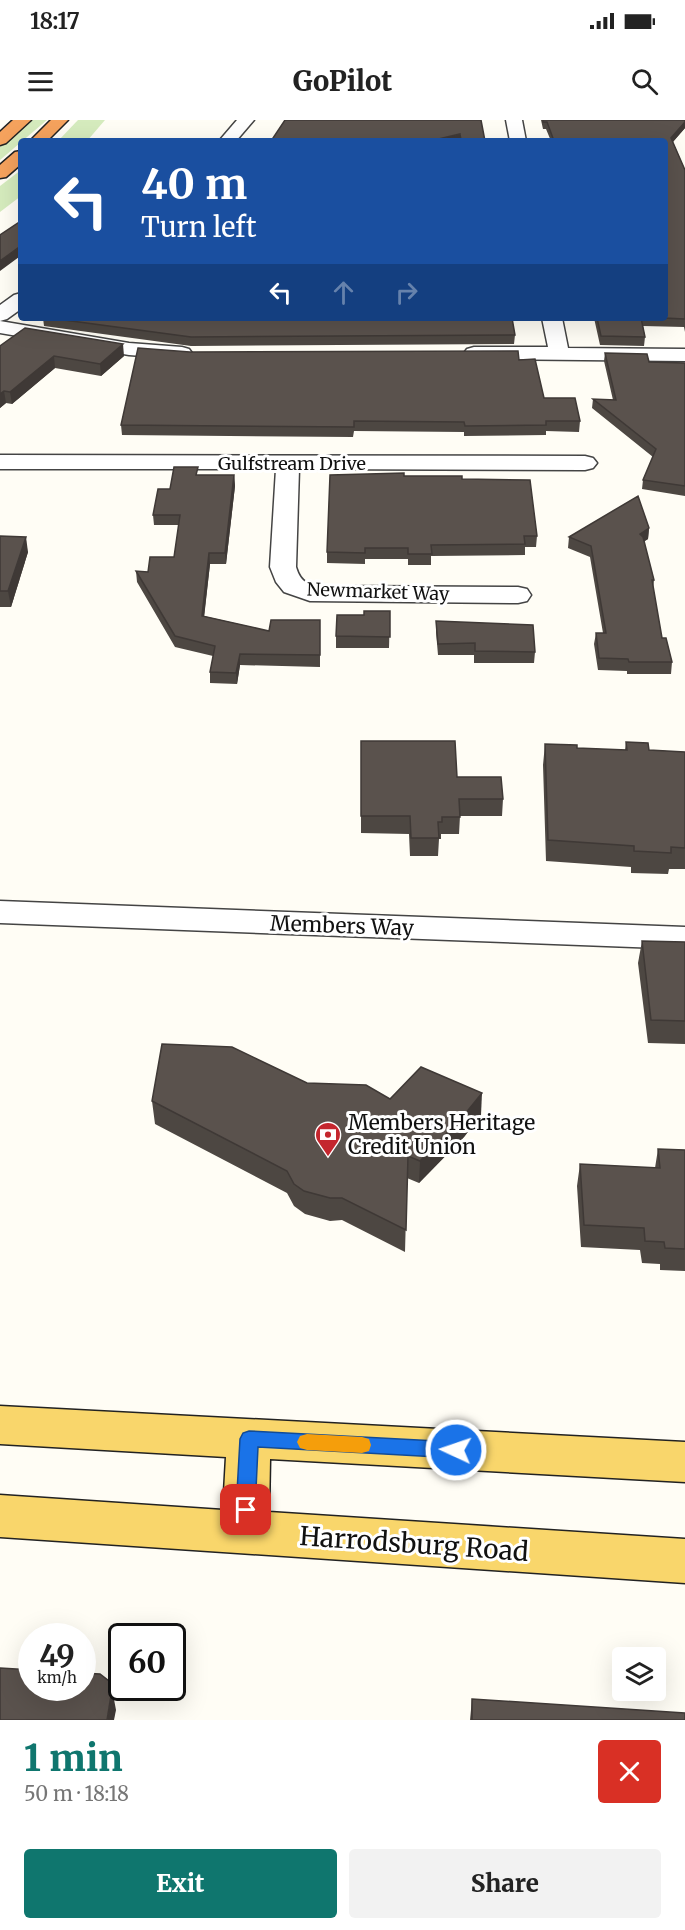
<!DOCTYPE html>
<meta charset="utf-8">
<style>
:root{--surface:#fff;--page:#f2f2f2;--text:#222;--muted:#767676;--accent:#0f766e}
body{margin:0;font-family:Merriweather,serif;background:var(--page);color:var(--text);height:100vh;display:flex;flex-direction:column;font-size:22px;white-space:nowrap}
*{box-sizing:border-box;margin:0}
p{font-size:20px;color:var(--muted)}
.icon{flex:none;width:33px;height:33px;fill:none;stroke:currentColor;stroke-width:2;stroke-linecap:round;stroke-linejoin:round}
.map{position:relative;height:1600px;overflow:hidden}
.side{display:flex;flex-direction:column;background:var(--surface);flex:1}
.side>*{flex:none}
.top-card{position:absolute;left:18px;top:18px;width:650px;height:183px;border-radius:6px;box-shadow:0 6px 24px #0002;background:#1a4fa0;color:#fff;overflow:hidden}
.controls{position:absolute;left:612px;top:1527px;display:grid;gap:12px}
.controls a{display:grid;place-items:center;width:54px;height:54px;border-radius:6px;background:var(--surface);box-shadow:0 6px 24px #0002;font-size:30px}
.speed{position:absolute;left:18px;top:1503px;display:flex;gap:12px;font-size:30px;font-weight:700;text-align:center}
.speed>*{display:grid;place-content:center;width:78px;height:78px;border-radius:50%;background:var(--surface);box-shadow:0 6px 24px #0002;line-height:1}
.speed small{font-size:15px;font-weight:400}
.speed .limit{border:3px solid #111;border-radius:9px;background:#fff;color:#111}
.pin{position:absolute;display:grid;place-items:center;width:51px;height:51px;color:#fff;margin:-26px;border-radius:12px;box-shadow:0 3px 9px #0006}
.me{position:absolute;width:66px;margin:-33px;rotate:273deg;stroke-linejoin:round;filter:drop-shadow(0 0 4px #0008)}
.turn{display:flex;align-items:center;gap:21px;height:126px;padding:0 24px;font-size:27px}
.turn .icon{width:78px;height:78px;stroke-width:2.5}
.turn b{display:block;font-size:42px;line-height:51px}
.lanes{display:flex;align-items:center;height:57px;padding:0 24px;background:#0003;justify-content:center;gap:30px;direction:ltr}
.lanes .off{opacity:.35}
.round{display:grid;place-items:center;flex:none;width:63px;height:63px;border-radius:6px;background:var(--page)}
.summary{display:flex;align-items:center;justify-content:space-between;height:102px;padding:0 24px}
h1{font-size:36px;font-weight:800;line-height:45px;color:var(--accent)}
.cta{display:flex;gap:12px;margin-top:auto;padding:12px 24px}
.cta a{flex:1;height:69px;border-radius:6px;background:var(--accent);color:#fff;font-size:24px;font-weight:800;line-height:69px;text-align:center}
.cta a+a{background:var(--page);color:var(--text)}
.status{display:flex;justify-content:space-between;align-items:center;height:42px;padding:0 30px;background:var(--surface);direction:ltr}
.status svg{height:16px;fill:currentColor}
header{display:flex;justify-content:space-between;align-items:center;height:78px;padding:0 24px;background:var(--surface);font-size:27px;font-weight:800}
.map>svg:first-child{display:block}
.green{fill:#d5ebbd}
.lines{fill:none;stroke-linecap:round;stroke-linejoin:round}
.minor-casing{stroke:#444;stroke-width:3}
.tertiary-casing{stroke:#444;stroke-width:3}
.primary-casing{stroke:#222;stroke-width:3}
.motorway-casing{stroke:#222;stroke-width:3}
.minor{fill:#fff;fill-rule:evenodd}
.tertiary{fill:#fff;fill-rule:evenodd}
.primary{fill:#f9d66b;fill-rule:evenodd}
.motorway{fill:#f5a25d;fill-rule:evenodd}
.wall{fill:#4d4742}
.shaded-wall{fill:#3f3936}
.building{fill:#5a524d;stroke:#3f3936;stroke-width:1.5}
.route{fill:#1a73e8;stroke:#114b97;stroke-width:1.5}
.slow{fill:#f59e0b}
.labels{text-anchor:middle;stroke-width:6;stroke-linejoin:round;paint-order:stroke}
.far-street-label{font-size:18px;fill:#111;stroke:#fff}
.street-label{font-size:21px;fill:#111;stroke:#fff}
.poi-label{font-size:21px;fill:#111;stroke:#fff;text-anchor:start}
.near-street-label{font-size:26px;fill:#111;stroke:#fff}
</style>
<div class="status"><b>18:17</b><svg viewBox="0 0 49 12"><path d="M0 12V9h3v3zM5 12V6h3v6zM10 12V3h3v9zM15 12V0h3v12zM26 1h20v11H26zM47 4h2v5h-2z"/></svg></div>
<header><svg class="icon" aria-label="menu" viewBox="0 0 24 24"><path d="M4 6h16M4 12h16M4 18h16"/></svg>GoPilot<svg class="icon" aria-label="search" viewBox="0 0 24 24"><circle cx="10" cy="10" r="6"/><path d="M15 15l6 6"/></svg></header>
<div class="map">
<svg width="685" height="1600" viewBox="0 0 685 1600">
<rect width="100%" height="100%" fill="#fffdf5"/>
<g class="green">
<path d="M32,0H47L0,40V27Z"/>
<path d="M78,0H105L87,21H58Z"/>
<path d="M21,50V76L0,92V66Z"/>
</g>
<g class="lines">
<defs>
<g id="minor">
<path d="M506,0H522L526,21H510Z"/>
<path d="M542,198H562L568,228L685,229V241L474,239L467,237L464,233L467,229L474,227H548Z"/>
<path d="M0,201L129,223L182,227L189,229L192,233L189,237L182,239L129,235L0,213Z"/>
<path d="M0,335L585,336L593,338L597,343L593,348L585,350L299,349L296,447C301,464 309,465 326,466L518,467L527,469L531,475L527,481L518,483L310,481L284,472L276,462L270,447L276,349H0Z"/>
<path d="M0,781L685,807V829L0,803Z"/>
</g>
<g id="tertiary">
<path d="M237,0H254L236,21H219Z"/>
<path d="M21,173V189L7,199L0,201V185L14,175Z"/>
</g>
<path id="primary" d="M0,1286L685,1322V1362L270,1339L269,1392L685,1419V1463L0,1417V1375L223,1390L226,1337L0,1324Z"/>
<g id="motorway">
<path d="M13,0H31L6,23L0,25V12Z"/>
<path d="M51,0H68L47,21H30Z"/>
<path d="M21,31V44L6,57L0,58V45L15,32Z"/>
</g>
</defs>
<use href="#minor" class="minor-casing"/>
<use href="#tertiary" class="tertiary-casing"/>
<use href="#primary" class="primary-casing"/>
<use href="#motorway" class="motorway-casing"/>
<use href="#minor" class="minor"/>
<use href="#tertiary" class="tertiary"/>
<use href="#primary" class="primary"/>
<use href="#motorway" class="motorway"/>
</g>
<g class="wall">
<path d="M541,0H685V8L673,22L685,50V212L684,207L643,206L645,217L644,226L600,225L594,198H664V21H551L546,9H543Z"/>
<path d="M43,198H266L294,199L291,198H512L515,215L514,224L191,226L44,206Z"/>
<path d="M0,226L124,236L101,256L55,248L12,284L6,283L0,288Z"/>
<path d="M190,232L519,240L544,278L580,301L579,312L546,311V315L464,316V312L354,311L353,317L122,315L121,305Z"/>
<path d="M605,233L649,242L685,243V376L642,369L643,360L653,337L592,288L593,279L613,280L604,241Z"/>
<path d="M198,355H234L235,366L226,444H210L204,496L269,511L320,500V547L240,545L237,564L210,563V552L213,536L175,527L137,462L136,451L148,452L174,437L179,405H154L153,395L170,369Z"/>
<path d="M404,356L462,359L537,416L536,427H525V435L431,436V445H408V439H365V444L327,443V432Z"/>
<path d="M649,408L648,419L644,421L654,460L653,469L662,518L672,542L671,554H627V551L598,550L594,524L596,513H603L590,437L568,428L569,417Z"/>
<path d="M0,416L28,432L11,487H0Z"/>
<path d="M390,491L389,528H336V516L364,495Z"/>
<path d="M436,501L535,532L534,543H474V535H438L436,512Z"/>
<path d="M361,621L457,657L503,679L502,696H460L459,714H441V719H439L438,736H410L409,714L361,713Z"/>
<path d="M626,622L649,630L685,632V749H669L668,754L631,753V747L546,741L543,645L545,624L577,628L625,630Z"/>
<path d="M642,821L685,822V924L648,923L638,843Z"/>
<path d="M390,979L481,995L464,1017L419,1063L407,1058L405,1132L342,1100L330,1101L305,1094L294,1086L287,1073L155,1004L152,981Z"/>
<path d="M658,1029L685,1030V1151L660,1150V1144L642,1143L640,1130L581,1127L577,1066L580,1044L655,1048Z"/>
<path d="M472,1579L685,1600H470Z"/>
</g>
<g class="shaded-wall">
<path d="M685,2V8L670,25L671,18Z"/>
<path d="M460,14V21H430Z"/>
<path d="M21,127V136L19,137L0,151V141L18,128Z"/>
<path d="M123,224L124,236L101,256L100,244Z"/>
<path d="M54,236L55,248L12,284L10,272Z"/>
<path d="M4,271L6,283L0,288V274Z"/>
<path d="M234,355L235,366L226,444L225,433Z"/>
<path d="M649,408L648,419L639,425L640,414Z"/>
<path d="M26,417L28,432L11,487L8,471Z"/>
<path d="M209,433L210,444L203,507L202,496Z"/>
<path d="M240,534V545L237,564L236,553Z"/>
<path d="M482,973L481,995L464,1017L419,1063L420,1041Z"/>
<path d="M112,1569L116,1590L114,1600H107Z"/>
</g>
<g class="building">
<path d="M285,0H481L485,21H466V20H461L460,14L430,21H271Z"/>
<path d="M543,0H685V2L671,18L685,50V199L664,198V21H554L547,2H543Z"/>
<path d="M21,101V127L18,128L0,141V115Z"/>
<path d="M49,198H266L320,200L314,198H512L515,215L191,217Z"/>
<path d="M597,198H641L645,217L601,216Z"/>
<path d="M25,208L123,224L100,244L54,236L10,272L4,271L0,274V226Z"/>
<path d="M138,228L190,232L518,231L519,240L535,239L544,278H575L580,301H546V305L465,306L464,302L354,301V307L121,305Z"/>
<path d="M605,233L647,234L649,242L685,243V366L643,360L656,329L593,279L616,280Z"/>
<path d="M174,347H198L196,355H234L225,433H209L202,496L269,511L271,500H320V535L240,534L236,553L210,552L215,526L175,516L136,451L148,452L150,437H174L180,395H153L158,369H170Z"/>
<path d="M404,353V356H462V359L530,360L537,416H524L525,424L431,425L432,434H408V428H365V433L327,432L330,355Z"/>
<path d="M638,376L649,408L640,414L643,417L654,460H652L662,518H666L672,542H629L628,539L599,538L596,513H606L591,426L569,417Z"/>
<path d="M0,416L26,417L8,471H0Z"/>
<path d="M364,491H390V517L336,516L337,495H364Z"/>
<path d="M436,501L533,505L535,532L475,531V523L438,524Z"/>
<path d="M361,621H455L457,657H501L503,679H459L460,697H442V702H438L439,718H411L410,696H361Z"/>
<path d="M626,622L648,623L649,630L685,632V728L671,727V733L634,731V726L548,720L545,624L577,625V628L627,630Z"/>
<path d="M642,821L685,822V901L651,900Z"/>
<path d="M162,924L232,927L307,963L366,965L390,979L421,947L482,973L465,994L420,1041L408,1036L406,1110L342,1078H330L304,1071L294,1064L287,1051L152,981Z"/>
<path d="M658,1029L685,1030V1129L665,1128L664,1122L645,1121L644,1108L584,1105L580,1044L660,1048Z"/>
<path d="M0,1548L32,1550V1568H82V1553L100,1554L109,1561L112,1569L107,1600H0Z"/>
<path d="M472,1579L685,1593V1600H472Z"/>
</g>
<path class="route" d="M249,1311L456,1322L462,1324L465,1330L462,1336L456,1338L258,1327L255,1390L252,1396L246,1398L239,1396L236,1390L240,1319L243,1313Z"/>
<path class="slow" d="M307,1314L362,1317L369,1319L371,1325L369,1331L362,1333L307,1330L300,1328L297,1322L300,1316Z"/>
<defs>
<symbol id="bank-pin" viewBox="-11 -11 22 30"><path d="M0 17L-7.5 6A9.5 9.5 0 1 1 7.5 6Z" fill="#c4262e" stroke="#fff"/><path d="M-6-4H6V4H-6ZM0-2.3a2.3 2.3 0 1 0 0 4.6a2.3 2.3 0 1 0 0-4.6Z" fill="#fff"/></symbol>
</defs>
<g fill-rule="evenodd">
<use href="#bank-pin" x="313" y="1000" width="30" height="40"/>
</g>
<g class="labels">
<g class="far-street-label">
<text x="292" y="350">Gulfstream Drive</text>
<text transform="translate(378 472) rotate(2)" y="6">Newmarket Way</text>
</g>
<g class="street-label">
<text transform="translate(342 806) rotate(2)" y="7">Members Way</text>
</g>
<g class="poi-label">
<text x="348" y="1010">Members Heritage<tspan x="348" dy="24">Credit Union</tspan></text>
</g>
<g class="near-street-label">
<text transform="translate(414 1424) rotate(4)" y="9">Harrodsburg Road</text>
</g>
</g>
</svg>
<div class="controls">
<a><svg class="icon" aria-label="layers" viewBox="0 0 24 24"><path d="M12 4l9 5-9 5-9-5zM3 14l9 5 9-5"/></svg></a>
</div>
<div class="speed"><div>49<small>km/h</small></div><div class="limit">60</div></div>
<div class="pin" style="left:246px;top:1390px;background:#d93025"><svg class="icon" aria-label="arrive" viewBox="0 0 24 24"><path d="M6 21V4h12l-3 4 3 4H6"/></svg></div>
<svg class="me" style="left:456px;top:1330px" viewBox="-20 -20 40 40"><circle r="17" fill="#1a73e8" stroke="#fff" stroke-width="3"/><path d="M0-11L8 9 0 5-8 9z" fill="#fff"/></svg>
<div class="top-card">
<div class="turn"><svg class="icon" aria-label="left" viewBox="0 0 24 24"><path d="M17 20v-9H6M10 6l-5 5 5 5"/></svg><div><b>40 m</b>Turn left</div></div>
<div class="lanes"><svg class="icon" aria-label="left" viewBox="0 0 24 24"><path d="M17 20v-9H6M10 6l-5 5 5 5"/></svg><svg class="icon off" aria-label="ahead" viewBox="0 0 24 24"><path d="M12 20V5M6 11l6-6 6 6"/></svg><svg class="icon off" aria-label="right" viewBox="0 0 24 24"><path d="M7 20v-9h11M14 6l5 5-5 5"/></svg></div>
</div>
</div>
<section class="side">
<div class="summary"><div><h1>1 min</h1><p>50 m · 18:18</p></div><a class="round" style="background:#d93025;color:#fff"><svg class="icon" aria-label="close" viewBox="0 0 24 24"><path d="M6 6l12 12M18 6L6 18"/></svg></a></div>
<div class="cta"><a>Exit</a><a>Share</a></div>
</section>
